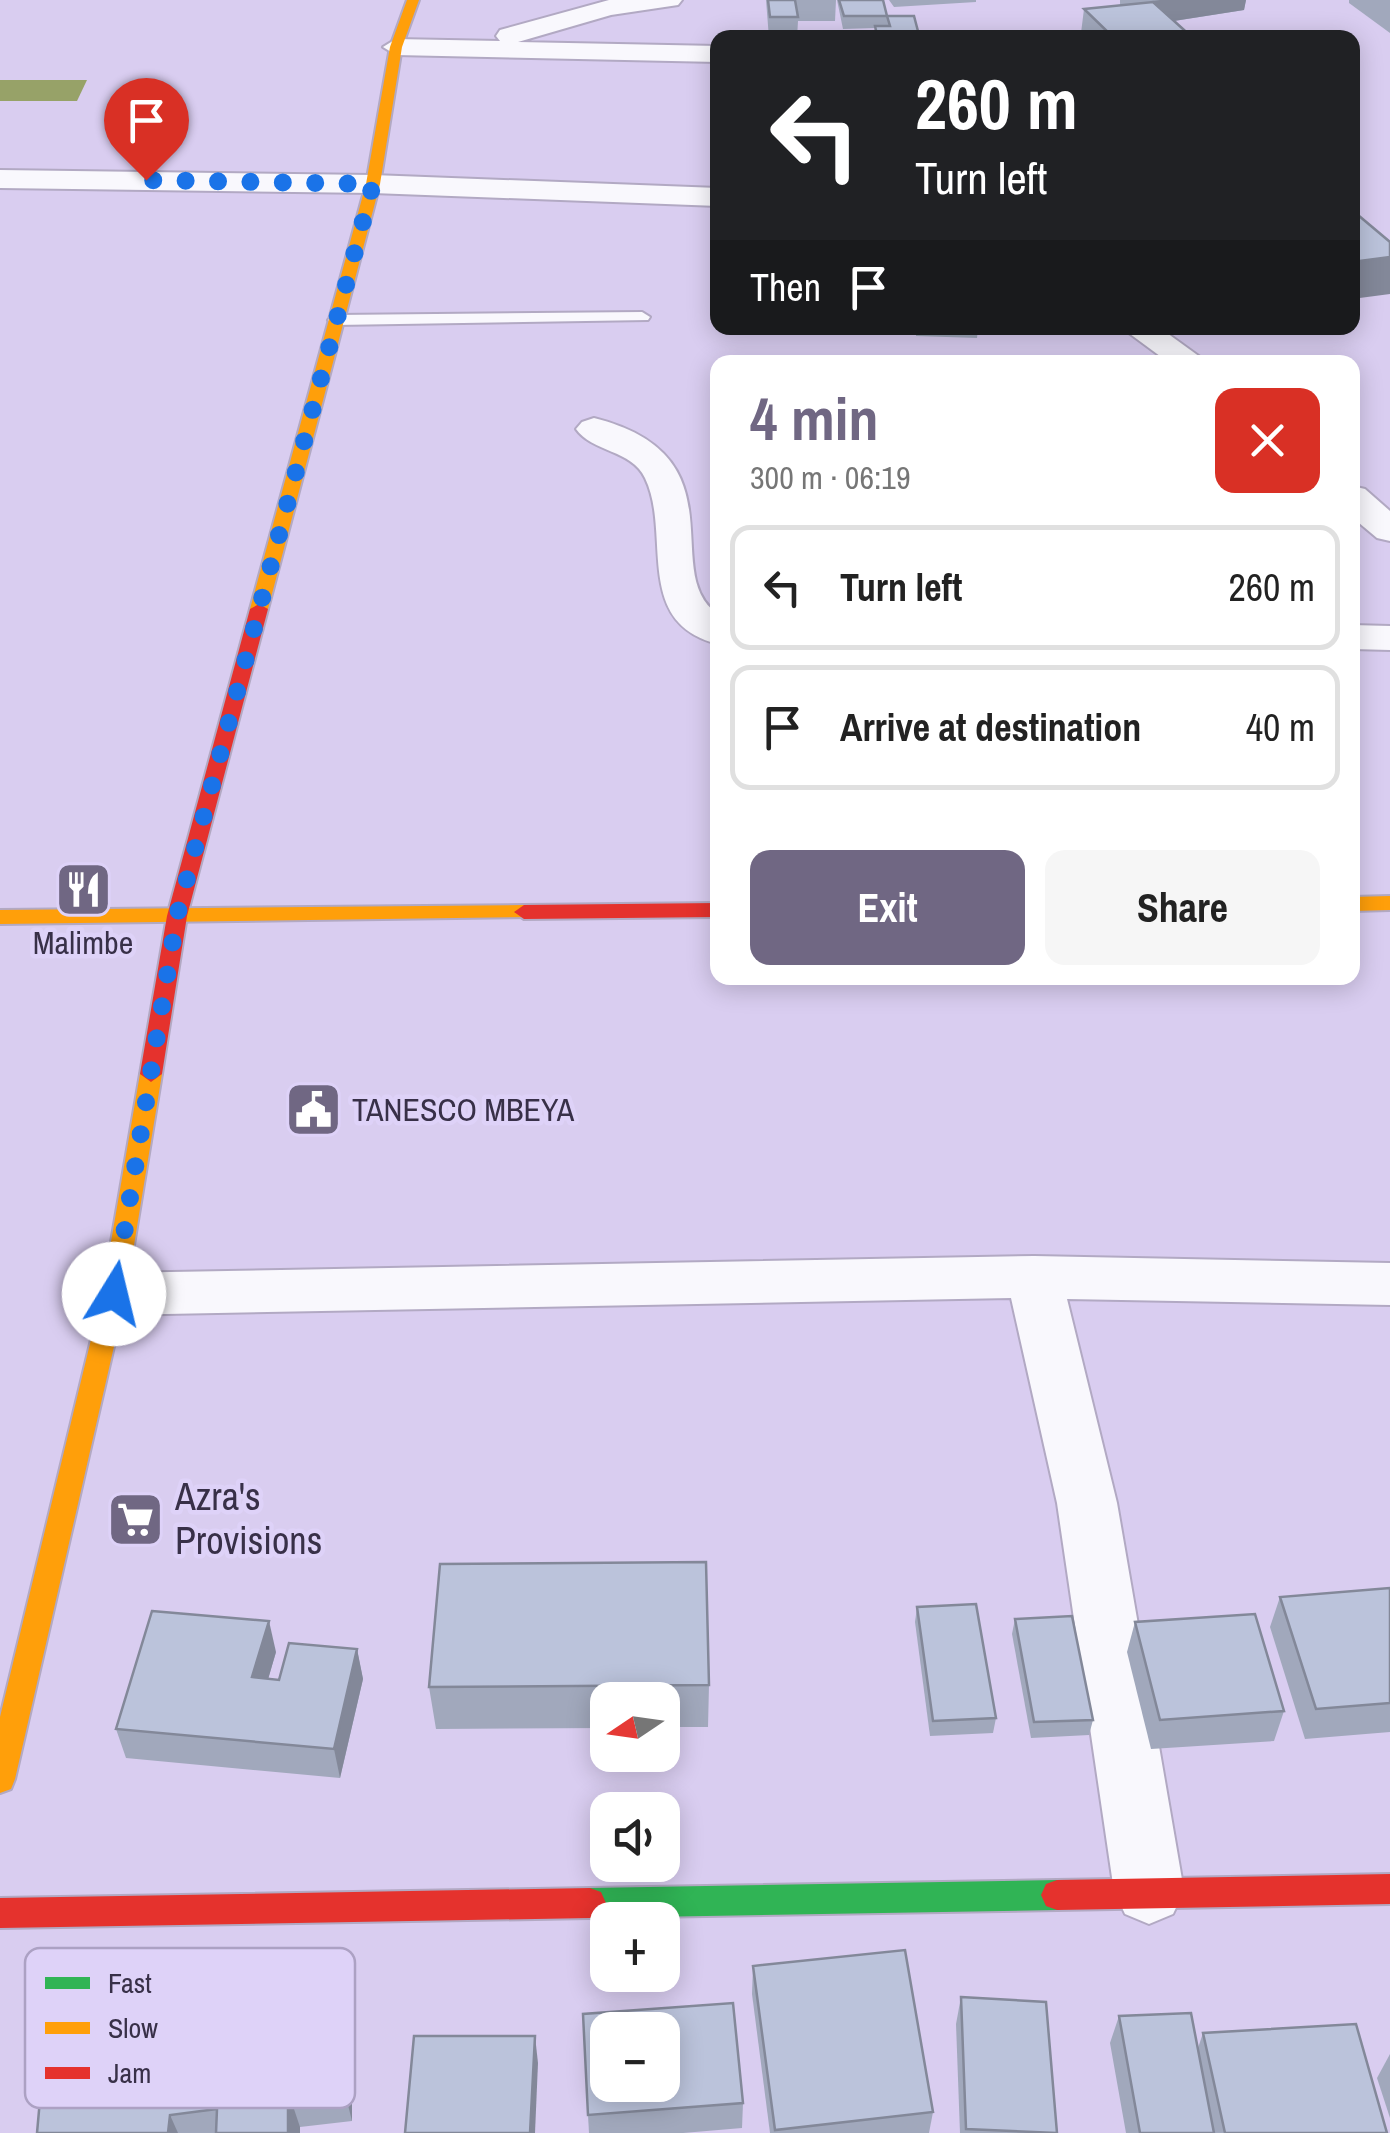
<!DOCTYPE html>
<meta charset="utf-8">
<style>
:root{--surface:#fff;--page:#f6f6f6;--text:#222;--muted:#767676;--line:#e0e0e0;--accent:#706783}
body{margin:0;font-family:"Archivo Narrow",sans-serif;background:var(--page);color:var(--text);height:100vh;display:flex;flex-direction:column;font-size:38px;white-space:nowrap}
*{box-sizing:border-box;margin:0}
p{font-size:32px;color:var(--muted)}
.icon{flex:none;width:55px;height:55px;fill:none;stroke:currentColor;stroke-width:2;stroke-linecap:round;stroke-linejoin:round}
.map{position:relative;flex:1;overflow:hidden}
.drawer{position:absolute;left:710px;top:355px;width:650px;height:630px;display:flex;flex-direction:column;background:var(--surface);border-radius:20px;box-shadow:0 5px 25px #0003}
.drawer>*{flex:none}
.guide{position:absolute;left:710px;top:30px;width:650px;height:305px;border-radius:20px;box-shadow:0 5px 25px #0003;background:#202124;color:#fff;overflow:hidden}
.needle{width:65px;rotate:257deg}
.tools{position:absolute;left:590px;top:1682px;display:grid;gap:20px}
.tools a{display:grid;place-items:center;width:90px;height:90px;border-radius:20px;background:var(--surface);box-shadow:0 5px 25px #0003;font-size:50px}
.pin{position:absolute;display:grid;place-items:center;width:85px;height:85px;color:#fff;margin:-102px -42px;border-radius:50% 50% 50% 0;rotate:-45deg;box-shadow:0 0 10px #0007}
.pin .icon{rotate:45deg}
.me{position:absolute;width:110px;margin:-55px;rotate:9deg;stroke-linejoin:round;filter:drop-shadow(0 0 8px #0008)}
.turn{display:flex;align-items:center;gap:35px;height:210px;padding:0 40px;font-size:45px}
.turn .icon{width:130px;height:130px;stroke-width:2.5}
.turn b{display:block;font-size:70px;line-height:85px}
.then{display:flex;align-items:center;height:95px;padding:0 40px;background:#0003;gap:20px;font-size:38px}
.round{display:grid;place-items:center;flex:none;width:105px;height:105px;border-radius:20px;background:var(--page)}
.head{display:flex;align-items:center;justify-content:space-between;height:170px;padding:0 40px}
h1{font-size:60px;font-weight:700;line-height:75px;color:var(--accent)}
.cta{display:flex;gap:20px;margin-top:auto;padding:20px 40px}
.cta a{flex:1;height:115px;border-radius:20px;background:var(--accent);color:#fff;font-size:40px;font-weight:700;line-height:115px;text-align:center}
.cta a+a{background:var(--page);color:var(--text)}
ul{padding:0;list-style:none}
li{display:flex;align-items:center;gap:30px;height:125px;margin:0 20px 15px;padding:0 20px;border:5px solid var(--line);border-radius:20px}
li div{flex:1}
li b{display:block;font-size:38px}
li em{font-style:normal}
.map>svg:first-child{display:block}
.water{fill:#97a268}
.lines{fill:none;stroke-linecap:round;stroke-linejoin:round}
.lane-casing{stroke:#b2a9c3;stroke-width:4}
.street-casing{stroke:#b2a9c3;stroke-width:4}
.fast-casing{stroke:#b2a9c3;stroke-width:4}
.slow-casing{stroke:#b2a9c3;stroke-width:4}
.jam-casing{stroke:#b2a9c3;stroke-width:4}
.lane{fill:#f9f8fd;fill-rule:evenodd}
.street{fill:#f9f8fd;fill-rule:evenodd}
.fast{fill:#30b455;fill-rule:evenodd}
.slow{fill:#ff9f0a;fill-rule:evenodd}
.jam{fill:#e5322d;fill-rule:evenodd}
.wall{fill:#a1a8bc}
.shaded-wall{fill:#838899}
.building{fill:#bbc3db;stroke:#838899;stroke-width:2.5;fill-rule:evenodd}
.route{stroke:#1a73e8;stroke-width:18;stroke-dasharray:0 32.4}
.labels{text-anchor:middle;stroke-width:9;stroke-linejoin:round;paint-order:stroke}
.poi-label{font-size:32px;fill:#383048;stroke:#ded2f8}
.near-poi-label{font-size:38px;fill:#383048;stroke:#ded2f8;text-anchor:start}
.key{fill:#ded2f8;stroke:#aca1c3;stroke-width:2.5}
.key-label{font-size:28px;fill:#383048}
</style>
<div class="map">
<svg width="1390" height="2133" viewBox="0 0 1390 2133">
<rect width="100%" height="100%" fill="#d9cdf0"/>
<path class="water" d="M0,80H87L77,101H0Z"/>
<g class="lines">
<defs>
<path id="lane" d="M642,312L650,317L648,320L336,325L328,320L336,315Z"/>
<g id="street">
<path d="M609,0H682L678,5L611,15L518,42L718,46V62L396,55L383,47L396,39L500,41L496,36L500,30Z"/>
<path d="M0,170L373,175L718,188V206L373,193L0,188Z"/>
<path d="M1122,328H1160L1207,362H1168Z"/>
<path d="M594,418C745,456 657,573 718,614V644C632,623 672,533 645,478C632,450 592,452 576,429L582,422Z"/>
<path d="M1352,486L1365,489L1390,511V541L1377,538L1352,517Z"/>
<path d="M1352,625L1390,626V650L1352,649Z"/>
<path d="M1034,1256L1390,1263V1305L1067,1299L1117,1503L1184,1891L1173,1914L1149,1924L1125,1914L1114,1891L1057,1503L1011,1298L114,1315L94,1309L86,1294L94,1279L114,1273Z"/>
</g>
<path id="fast" d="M1057,1880L1068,1884L1073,1895L1068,1906L1057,1910L590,1918L579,1914L574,1903L579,1892L590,1888Z"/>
<g id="slow">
<path d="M407,0H419L402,47L380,184L268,609L259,614L250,609L366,184L390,47Z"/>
<path d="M1390,896V910L1352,911V897Z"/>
<path d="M524,905L531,907L534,912L531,917L0,924V910Z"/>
<path d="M151,1066L162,1074L126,1294L15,1779L11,1789L0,1793V1717L102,1294L140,1074Z"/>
</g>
<g id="jam">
<path d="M259,604L268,609L187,916L162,1074L151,1082L140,1074L167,916L250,609Z"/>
<path d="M718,903V917L524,919L514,912L524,905Z"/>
<path d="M1390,1874V1904L1057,1910L1046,1906L1041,1895L1046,1884L1057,1880Z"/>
<path d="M590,1888L601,1892L606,1903L601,1914L590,1918L0,1928V1898Z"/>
</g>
</defs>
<use href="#lane" class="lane-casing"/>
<use href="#street" class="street-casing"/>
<use href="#fast" class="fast-casing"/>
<use href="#slow" class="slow-casing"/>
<use href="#jam" class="jam-casing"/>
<use href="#lane" class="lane"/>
<use href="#street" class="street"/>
<use href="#fast" class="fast"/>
<use href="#slow" class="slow"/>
<use href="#jam" class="jam"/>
</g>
<g class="wall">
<path d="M766,0H836L835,21H798L797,38H769Z"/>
<path d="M837,0H883L887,16L919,35V38H874L875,28L843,29Z"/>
<path d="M889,0H976V2L894,7Z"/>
<path d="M1120,0H1246L1244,10L1174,21L1193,38H1086L1081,33L1084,9L1120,5Z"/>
<path d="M1349,0H1390V33L1349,3Z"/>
<path d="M916,328H978L977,338L916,336Z"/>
<path d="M1390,1588V1732L1305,1739L1270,1627L1280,1597Z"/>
<path d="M917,1607L996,1718L993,1733L930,1736L915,1622Z"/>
<path d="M1015,1619L1093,1720L1089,1735L1031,1738L1012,1634Z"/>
<path d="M1135,1622L1284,1711L1274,1741L1151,1749L1127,1652Z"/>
<path d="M357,1649L363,1679L340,1778L126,1758L116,1729L276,1652L268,1679L279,1680Z"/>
<path d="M709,1685L708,1727H662V1700H608V1728L436,1729L429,1687Z"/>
<path d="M753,1966L933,2112L929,2133H770L752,1994Z"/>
<path d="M961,1997L1057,2133H960L956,2024Z"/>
<path d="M352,2016V2121L300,2127V2133H37Z"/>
<path d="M1119,2016L1198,2048L1203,2033L1387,2133H1126L1110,2043Z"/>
<path d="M1390,2054V2118L1377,2078Z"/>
<path d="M743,2103L742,2128L683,2133H589L588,2115Z"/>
</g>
<g class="shaded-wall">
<path d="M1160,0H1246L1244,10L1148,25L1152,1Z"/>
<path d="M1390,257V294L1352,299V262Z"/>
<path d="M269,1621L276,1652L260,1707L252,1677Z"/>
<path d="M357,1649L363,1679L340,1778L334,1749Z"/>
<path d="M343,1978L352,2016V2121L343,2085Z"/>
<path d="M535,2036L538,2063L535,2133H530Z"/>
<path d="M288,2091L300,2127V2133H288Z"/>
<path d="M170,2115L178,2133H168Z"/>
</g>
<g class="building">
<path d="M768,0H795L798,17H770Z"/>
<path d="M839,0H883L887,16H914L919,35H877L875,26H890L887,16H844Z"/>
<path d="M1153,2L1193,38H1114L1084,9Z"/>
<path d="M1352,210L1390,242V257L1352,262Z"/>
<path d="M706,1562L709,1685L429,1687L440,1564Z"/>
<path d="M1390,1588V1703L1316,1709L1280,1597Z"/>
<path d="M976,1604L996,1718L933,1721L917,1607Z"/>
<path d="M152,1611L269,1621L252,1677L279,1680L289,1643L357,1649L334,1749L116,1729Z"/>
<path d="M1255,1614L1284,1711L1160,1720L1135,1622Z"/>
<path d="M1072,1616L1093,1720L1034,1722L1015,1619Z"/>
<path d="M905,1950L933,2112L775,2130L753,1966Z"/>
<path d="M343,1978V2085L288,2091V2133H216L217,2109L170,2115L168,2133H37L48,2010Z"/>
<path d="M961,1997L1046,2002L1057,2133L966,2129Z"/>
<path d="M733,2003L743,2103L588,2115L583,2014ZM608,2030H662V2085H608Z"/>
<path d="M1191,2013L1214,2133H1140L1119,2016Z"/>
<path d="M1356,2024L1387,2133H1225L1203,2033Z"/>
<path d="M414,2036H535L530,2133H405Z"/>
</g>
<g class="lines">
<path class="route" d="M114,1294L177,916L373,184L146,180"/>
</g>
<defs>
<symbol id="restaurant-square" viewBox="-11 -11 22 22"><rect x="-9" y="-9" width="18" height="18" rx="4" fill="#706783" stroke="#ded2f8"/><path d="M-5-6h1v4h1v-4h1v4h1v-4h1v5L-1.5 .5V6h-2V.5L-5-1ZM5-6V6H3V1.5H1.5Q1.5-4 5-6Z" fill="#fff"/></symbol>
<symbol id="civic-square" viewBox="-11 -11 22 22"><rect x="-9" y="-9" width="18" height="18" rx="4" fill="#706783" stroke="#ded2f8"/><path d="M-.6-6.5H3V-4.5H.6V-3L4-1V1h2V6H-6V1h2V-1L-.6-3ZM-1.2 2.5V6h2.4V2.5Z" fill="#fff"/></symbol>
<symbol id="supermarket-square" viewBox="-11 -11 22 22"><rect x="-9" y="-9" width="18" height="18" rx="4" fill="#706783" stroke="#ded2f8"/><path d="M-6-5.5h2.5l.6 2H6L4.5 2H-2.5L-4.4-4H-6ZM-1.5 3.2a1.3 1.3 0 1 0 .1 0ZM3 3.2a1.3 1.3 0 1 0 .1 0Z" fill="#fff"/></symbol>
</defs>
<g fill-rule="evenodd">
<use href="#restaurant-square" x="52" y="858" width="63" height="63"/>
<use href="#civic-square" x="282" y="1078" width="63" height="63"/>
<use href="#supermarket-square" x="104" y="1488" width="63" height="63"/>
</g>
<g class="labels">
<g class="poi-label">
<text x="83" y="954">Malimbe</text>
<text x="352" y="1121" text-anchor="start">TANESCO MBEYA</text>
</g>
<g class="near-poi-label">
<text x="175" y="1510">Azra's<tspan x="175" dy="44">Provisions</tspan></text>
</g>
</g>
<rect x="25" y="1948" width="330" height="160" rx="15" class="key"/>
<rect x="45" y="1977" width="45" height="12" fill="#30b455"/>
<rect x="45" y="2022" width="45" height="12" fill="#ff9f0a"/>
<rect x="45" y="2067" width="45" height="12" fill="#e5322d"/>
<g class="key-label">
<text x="108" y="1993">Fast</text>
<text x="108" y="2038">Slow</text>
<text x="108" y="2083">Jam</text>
</g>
</svg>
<div class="tools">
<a><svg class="needle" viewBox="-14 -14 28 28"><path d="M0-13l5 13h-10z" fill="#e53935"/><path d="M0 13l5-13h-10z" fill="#767676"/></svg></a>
<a><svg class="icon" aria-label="sound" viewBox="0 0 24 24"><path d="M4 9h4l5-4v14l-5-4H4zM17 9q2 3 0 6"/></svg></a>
<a>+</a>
<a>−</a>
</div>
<div class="pin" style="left:146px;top:180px;background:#d93025"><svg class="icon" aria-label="arrive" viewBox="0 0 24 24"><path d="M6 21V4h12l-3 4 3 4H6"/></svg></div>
<svg class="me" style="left:114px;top:1294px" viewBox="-20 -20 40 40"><circle r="19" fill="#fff"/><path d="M0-13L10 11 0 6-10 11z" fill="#1a73e8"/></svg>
<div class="guide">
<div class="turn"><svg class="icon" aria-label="left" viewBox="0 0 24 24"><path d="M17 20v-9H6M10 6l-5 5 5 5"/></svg><div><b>260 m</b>Turn left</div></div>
<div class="then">Then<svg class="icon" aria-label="arrive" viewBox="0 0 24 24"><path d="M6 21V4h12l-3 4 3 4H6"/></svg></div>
</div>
<section class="drawer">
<div class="head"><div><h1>4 min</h1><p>300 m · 06:19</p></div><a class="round" style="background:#d93025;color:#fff"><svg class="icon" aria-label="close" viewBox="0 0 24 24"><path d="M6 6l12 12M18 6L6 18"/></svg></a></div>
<ul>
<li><svg class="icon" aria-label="left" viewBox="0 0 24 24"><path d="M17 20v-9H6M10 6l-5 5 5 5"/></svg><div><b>Turn left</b></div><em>260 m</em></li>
<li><svg class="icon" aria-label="arrive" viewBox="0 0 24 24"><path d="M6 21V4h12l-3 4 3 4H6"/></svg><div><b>Arrive at destination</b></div><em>40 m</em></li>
</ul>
<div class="cta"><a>Exit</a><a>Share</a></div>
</section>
</div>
